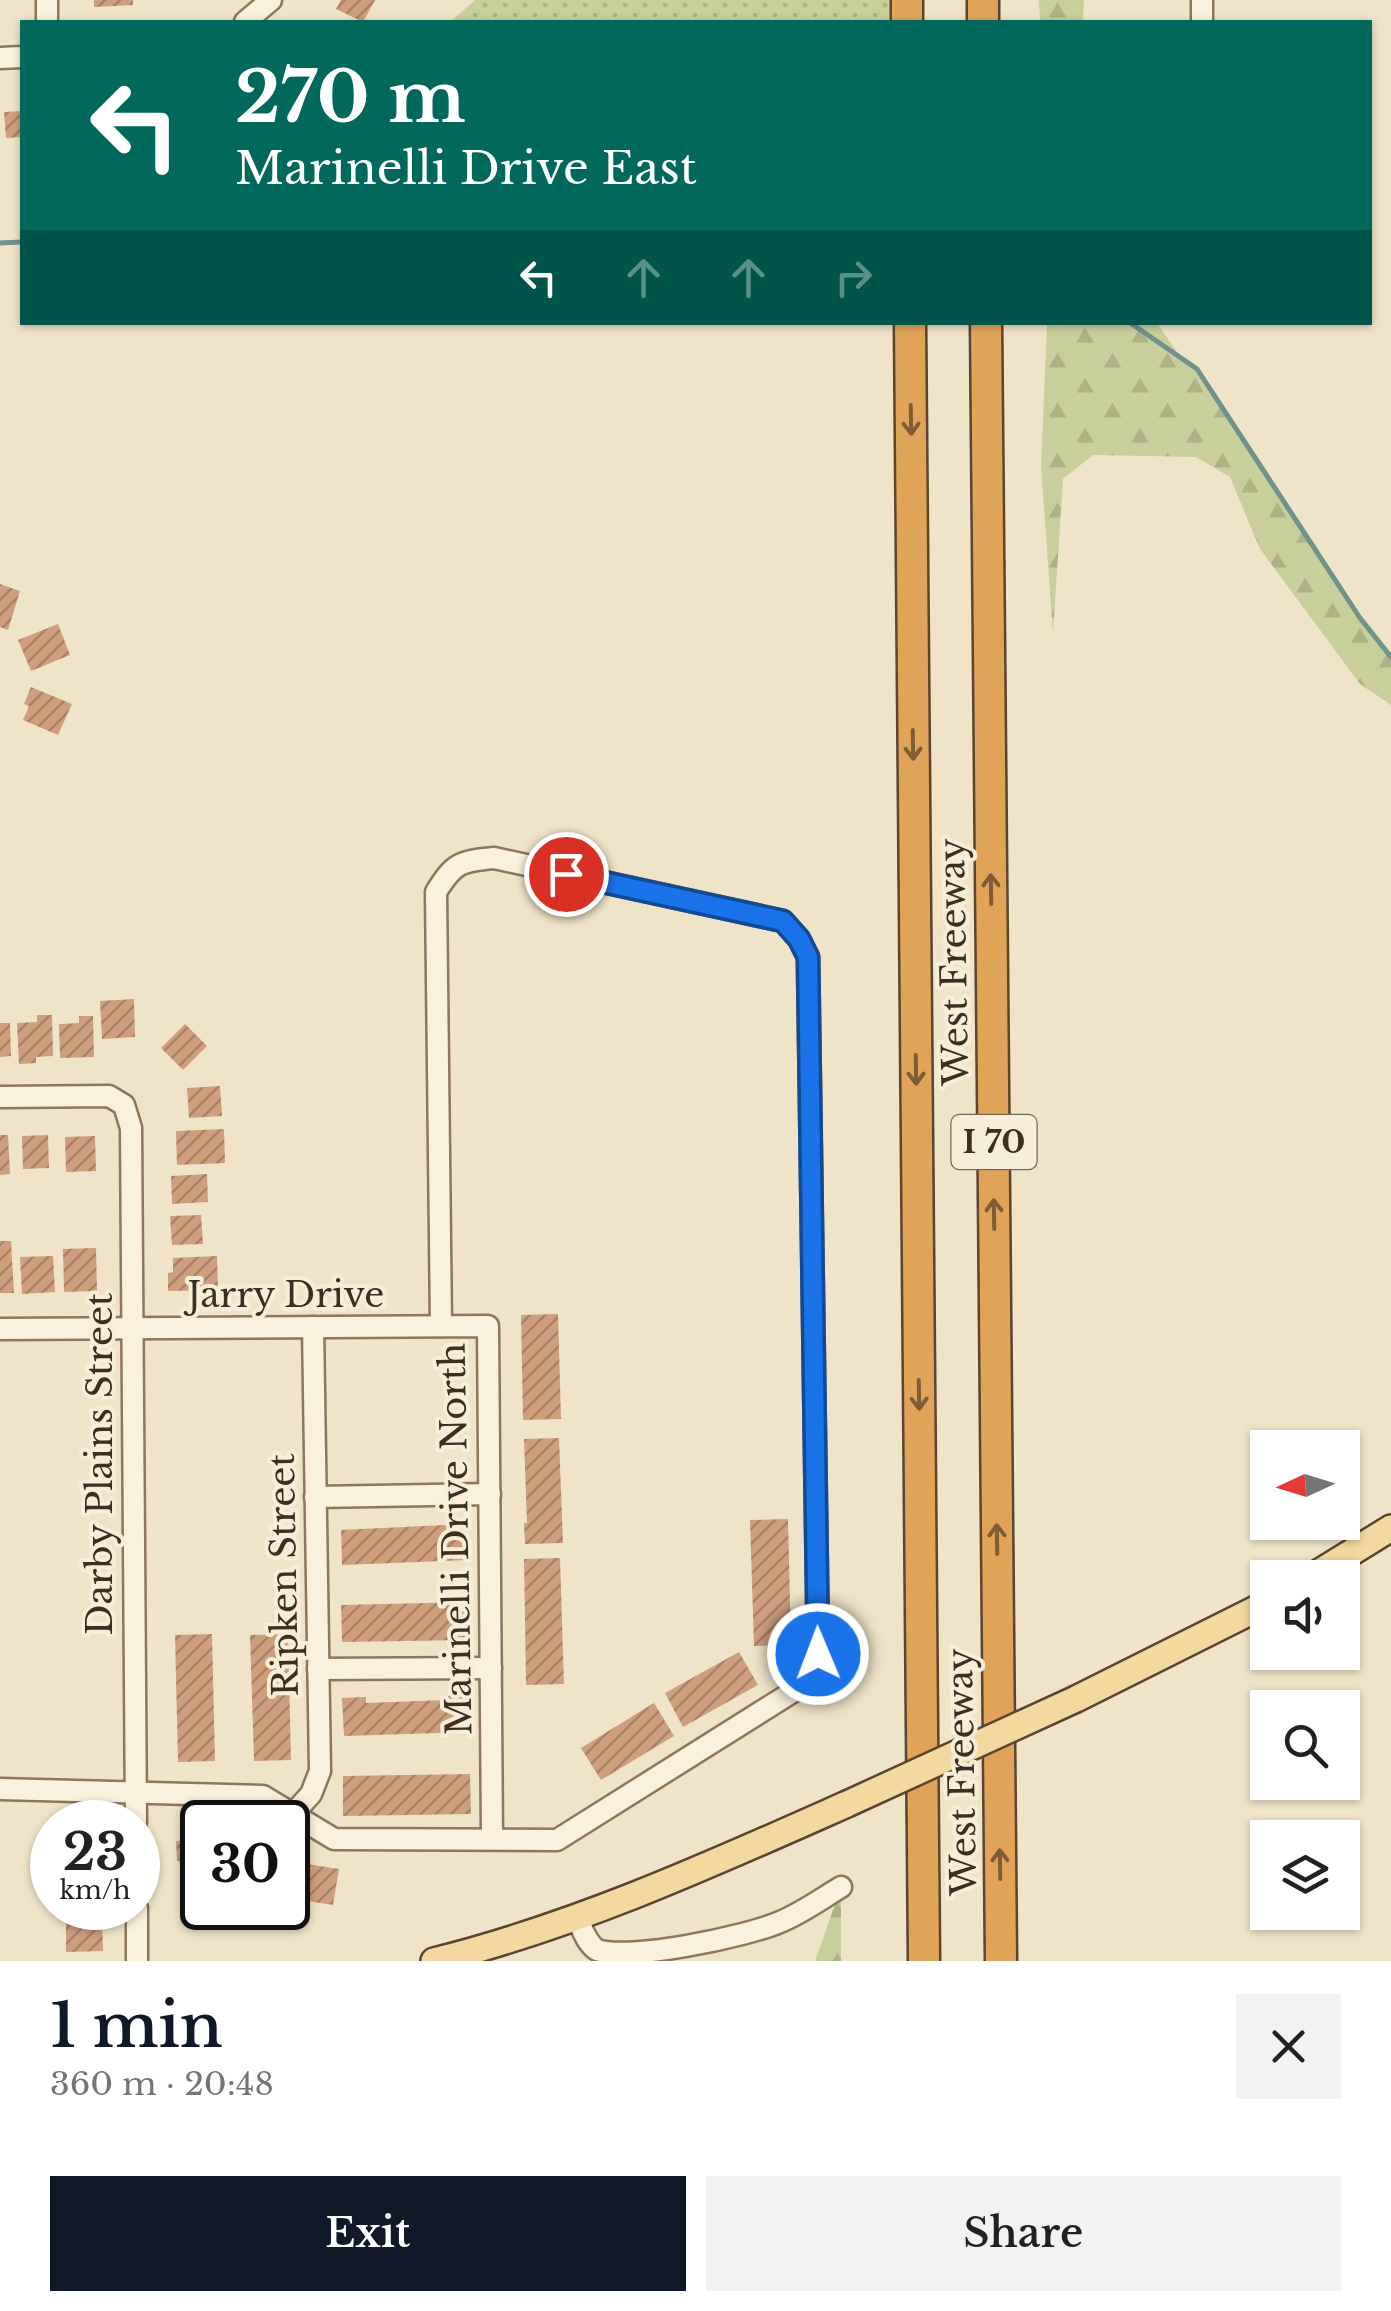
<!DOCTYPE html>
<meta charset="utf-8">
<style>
:root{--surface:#fff;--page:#f2f2f2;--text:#202124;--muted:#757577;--accent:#111827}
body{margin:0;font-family:"Libre Baskerville",serif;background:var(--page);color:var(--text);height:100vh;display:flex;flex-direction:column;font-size:38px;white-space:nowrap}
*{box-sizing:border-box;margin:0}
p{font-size:32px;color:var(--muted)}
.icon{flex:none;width:55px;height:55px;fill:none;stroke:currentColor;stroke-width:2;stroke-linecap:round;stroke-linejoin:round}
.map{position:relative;height:1961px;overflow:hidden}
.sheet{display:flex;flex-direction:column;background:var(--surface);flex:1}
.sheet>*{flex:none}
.guide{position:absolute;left:20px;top:20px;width:1352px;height:305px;border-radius:0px;box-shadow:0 2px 8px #0004;background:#00695c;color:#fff;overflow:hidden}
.needle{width:65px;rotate:266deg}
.buttons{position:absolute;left:1250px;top:1430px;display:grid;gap:20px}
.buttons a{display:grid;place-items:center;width:110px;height:110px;border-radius:0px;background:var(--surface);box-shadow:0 2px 8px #0004;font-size:50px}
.speed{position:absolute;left:30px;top:1800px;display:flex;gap:20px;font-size:50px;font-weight:700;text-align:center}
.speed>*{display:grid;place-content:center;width:130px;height:130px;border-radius:50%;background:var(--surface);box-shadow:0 2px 8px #0004;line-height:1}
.speed small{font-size:25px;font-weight:400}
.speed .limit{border:5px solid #111;border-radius:15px;background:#fff;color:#111}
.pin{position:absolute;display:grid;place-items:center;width:85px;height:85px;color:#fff;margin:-42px;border:5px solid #fff;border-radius:50%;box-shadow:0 2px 10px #0007}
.me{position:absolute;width:110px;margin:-55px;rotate:359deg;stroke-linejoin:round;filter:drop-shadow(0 0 8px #0008)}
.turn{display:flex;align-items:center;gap:35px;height:210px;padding:0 50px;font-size:45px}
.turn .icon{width:130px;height:130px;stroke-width:2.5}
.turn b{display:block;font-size:70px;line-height:85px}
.lanes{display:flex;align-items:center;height:95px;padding:0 50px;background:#0003;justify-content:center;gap:50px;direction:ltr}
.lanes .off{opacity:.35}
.round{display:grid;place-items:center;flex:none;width:105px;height:105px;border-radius:0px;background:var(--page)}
.head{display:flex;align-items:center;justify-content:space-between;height:170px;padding:0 50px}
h1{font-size:60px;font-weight:600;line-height:75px;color:var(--accent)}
.button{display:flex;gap:20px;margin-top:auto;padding:20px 50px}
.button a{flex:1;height:115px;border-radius:0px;background:var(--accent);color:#fff;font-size:40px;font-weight:600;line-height:115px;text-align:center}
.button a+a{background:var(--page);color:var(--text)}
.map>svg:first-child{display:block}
.green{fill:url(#green-dots)}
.forest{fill:url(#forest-firs)}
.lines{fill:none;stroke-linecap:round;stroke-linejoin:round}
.stream{stroke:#6f938a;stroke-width:5}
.building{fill:url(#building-hatch)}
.minor-casing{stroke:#8d765c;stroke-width:25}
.major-casing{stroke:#5b4430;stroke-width:30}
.highway-casing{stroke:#5b4430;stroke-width:35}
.minor{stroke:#faf1dc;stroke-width:20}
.major{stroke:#f3d9a0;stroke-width:25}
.highway{stroke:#e0a458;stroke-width:30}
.major-bridge-casing{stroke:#5b4430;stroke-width:30;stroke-linecap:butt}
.major-bridge{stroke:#f3d9a0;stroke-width:25}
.oneway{stroke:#7e5d36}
.route-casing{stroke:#114b97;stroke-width:25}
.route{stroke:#1a73e8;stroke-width:18}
.labels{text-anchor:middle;stroke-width:8;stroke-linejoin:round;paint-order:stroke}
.shield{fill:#f7eed8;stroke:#756857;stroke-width:2.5}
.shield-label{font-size:32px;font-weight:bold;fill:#3d2e20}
.street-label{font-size:35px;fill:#3d2e20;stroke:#f7eed8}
</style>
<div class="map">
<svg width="1391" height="1961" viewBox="0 0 1391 1961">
<defs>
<pattern id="green-dots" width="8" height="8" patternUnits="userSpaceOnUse" patternTransform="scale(2.5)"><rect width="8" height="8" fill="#c9cf9b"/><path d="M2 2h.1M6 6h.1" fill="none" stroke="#aeb285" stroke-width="1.8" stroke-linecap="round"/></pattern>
<pattern id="forest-firs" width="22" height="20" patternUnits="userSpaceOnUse" patternTransform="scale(2.5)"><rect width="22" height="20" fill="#c9cf9b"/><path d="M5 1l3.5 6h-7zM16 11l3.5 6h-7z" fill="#aeb285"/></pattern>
<pattern id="building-hatch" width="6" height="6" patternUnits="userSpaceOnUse" patternTransform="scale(2.5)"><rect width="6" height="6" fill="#cf9f7d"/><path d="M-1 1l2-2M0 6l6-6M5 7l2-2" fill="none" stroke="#a98266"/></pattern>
</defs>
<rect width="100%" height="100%" fill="#f0e4c8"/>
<path class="green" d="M475,0H907V22H450Z"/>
<g class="forest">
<path d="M1039,0H1084L1083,22H1040Z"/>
<path d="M1047,323H1157L1179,355L1197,369L1361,618L1391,657V705L1360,684L1260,549L1230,477L1196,457L1093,455L1063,479L1053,633L1041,466Z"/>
<path d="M841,1887V1961H815Z"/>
</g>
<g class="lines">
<g class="stream">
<path d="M0,243L22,242"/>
<path d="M1129,322L1197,369L1360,618L1391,657"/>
</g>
</g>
<g class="building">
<path d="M94,0H133V5L94,7Z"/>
<path d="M341,0H375L363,22L336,9Z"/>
<path d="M22,111V137L6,138L4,112Z"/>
<path d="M0,584L20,591L8,630L0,627Z"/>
<path d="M58,624L70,655L31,671L18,640Z"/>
<path d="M31,687L72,704L58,735L23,720L29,706L24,704Z"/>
<path d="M134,999L135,1037L102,1039L100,1001Z"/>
<path d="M37,1015H52L53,1056L36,1057V1063L19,1064L17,1023L37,1022Z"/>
<path d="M79,1016H93L94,1057L60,1058L59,1024L79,1023Z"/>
<path d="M0,1023H10L11,1056L0,1057Z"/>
<path d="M185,1024L207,1046L183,1070L161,1048Z"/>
<path d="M220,1086L222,1116L189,1118L187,1088Z"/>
<path d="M224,1129L225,1163L177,1165L176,1131Z"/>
<path d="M0,1135H8L10,1174L0,1175Z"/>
<path d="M48,1135L49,1168L23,1169L22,1136Z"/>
<path d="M95,1136L96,1171L66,1172L65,1137Z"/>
<path d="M207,1174L208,1202L172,1204L171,1176Z"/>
<path d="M201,1215L203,1244L172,1245L170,1216Z"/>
<path d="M0,1241H11L14,1293H0Z"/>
<path d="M96,1248L97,1291L64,1292L63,1249Z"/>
<path d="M53,1256L55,1292L22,1294L20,1257Z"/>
<path d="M217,1256L218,1290L168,1291V1273L173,1272V1258Z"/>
<path d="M558,1314L561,1419L523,1420L521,1315Z"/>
<path d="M559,1438L563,1543L525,1544L524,1523H527L524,1439Z"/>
<path d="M788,1519L791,1645L754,1646L750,1520Z"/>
<path d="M466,1524L468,1560L342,1565L341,1530Z"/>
<path d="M560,1558L564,1684L526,1685L524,1559Z"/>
<path d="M468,1602L469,1640L342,1642L341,1605Z"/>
<path d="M212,1634L215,1761L178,1762L175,1635Z"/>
<path d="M288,1634L291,1760L254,1761L250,1635Z"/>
<path d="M739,1652L758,1685L683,1727L665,1693Z"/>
<path d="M446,1696H468L469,1732L344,1736L342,1698L366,1697V1703L446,1700Z"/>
<path d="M654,1703L674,1736L601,1780L581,1748Z"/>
<path d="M470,1774L471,1814L343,1816V1776Z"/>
<path d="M202,1840V1854H189L190,1860L177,1861L176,1841Z"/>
<path d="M288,1861L339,1869L333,1905L288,1898Z"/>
<path d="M102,1919L103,1951L66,1952V1920Z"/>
</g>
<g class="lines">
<defs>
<g id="minor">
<path d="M1202,0V22"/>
<path d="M47,22V0"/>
<path d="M245,22L271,0"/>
<path d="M0,58L22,57"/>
<path d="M0,1097L109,1096L124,1105L131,1128L136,1822"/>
<path d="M0,1329L488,1326L492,1838"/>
<path d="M315,1497L490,1494"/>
<path d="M318,1669L491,1668"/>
<path d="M0,1789L263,1796L334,1839L557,1840L802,1686L814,1669L818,1654L808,957L799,939L783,921L494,858C460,861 454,863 436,892L441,1326"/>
<path d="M293,1814L311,1794L320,1771L313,1327"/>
<path d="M137,1908V1961"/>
<path d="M577,1917C582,1928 586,1943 597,1950C629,1961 745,1937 780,1922C802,1913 821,1899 841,1887"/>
</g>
<g id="major">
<path d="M1310,1578L1391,1528"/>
<path d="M1076,1699L1268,1603"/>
<path d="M434,1961C578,1925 712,1864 847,1804"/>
</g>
<g id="highway">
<path d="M907,0V22"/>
<path d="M983,0V22"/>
<path d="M910,322L924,1961"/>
<path d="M986,322L1001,1961"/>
</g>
</defs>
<use href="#minor" class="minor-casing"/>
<use href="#major" class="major-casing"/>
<use href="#highway" class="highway-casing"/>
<use href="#minor" class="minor"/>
<use href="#major" class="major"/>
<use href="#highway" class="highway"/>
<defs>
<path id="major-bridge" d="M847,1804L1076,1699"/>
</defs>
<use href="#major-bridge" class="major-bridge-casing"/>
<use href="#major-bridge" class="major-bridge"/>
</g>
<defs><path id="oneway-shaft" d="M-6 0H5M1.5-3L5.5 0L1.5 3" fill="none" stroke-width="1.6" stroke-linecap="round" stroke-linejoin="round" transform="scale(2.5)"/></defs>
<g class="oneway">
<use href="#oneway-shaft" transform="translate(911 420) rotate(89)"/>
<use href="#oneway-shaft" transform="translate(913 745) rotate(89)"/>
<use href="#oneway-shaft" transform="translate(991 889) rotate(-91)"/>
<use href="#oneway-shaft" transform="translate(916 1070) rotate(89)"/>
<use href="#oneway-shaft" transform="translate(994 1214) rotate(-91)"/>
<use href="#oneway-shaft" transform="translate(919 1395) rotate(89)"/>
<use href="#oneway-shaft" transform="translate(997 1539) rotate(-91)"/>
<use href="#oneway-shaft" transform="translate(1000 1864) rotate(-91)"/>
</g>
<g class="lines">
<defs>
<path id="route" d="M566,874L783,921L799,939L808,957L818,1654"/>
</defs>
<use href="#route" class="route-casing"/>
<use href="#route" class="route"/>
</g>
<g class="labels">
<rect class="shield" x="951.5" y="1115" width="85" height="54" rx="8"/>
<g class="shield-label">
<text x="994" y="1153">I 70</text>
</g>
<g class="street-label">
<text transform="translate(954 962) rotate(-91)" y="12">West Freeway</text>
<text x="286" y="1307">Jarry Drive</text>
<text transform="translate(100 1464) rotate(-90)" y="12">Darby Plains Street</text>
<text transform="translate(456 1539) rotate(-91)" y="12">Marinelli Drive North</text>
<text transform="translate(284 1575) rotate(-91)" y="12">Ripken Street</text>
<text transform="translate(962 1772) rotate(-91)" y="12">West Freeway</text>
</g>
</g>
</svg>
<div class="buttons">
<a><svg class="needle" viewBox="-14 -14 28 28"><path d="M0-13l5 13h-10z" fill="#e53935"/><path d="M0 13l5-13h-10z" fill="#757577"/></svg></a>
<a><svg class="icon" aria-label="sound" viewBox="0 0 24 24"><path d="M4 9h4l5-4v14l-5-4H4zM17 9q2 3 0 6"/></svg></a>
<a><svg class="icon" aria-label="search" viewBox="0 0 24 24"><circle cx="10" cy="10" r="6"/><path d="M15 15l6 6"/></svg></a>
<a><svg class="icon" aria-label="layers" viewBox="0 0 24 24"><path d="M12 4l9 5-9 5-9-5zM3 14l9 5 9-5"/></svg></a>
</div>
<div class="speed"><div>23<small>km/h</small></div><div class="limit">30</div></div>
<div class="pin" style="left:566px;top:874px;background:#d93025"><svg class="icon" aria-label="arrive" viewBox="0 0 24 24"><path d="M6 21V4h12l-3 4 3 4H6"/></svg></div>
<svg class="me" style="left:818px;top:1654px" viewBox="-20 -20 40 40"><circle r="17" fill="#1a73e8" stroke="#fff" stroke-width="3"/><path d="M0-11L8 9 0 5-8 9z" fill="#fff"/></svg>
<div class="guide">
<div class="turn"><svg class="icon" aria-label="left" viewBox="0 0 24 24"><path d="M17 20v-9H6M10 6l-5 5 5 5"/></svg><div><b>270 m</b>Marinelli Drive East</div></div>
<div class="lanes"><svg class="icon" aria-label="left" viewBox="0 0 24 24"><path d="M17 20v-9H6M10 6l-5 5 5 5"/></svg><svg class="icon off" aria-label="ahead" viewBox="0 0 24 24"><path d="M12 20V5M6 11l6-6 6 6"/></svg><svg class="icon off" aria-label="ahead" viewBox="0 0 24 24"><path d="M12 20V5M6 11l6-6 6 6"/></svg><svg class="icon off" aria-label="right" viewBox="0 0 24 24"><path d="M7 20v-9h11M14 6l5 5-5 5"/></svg></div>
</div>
</div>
<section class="sheet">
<div class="head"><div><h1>1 min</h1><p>360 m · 20:48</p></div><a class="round"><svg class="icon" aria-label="close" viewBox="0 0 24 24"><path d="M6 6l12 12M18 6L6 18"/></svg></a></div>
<div class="button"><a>Exit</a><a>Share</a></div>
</section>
